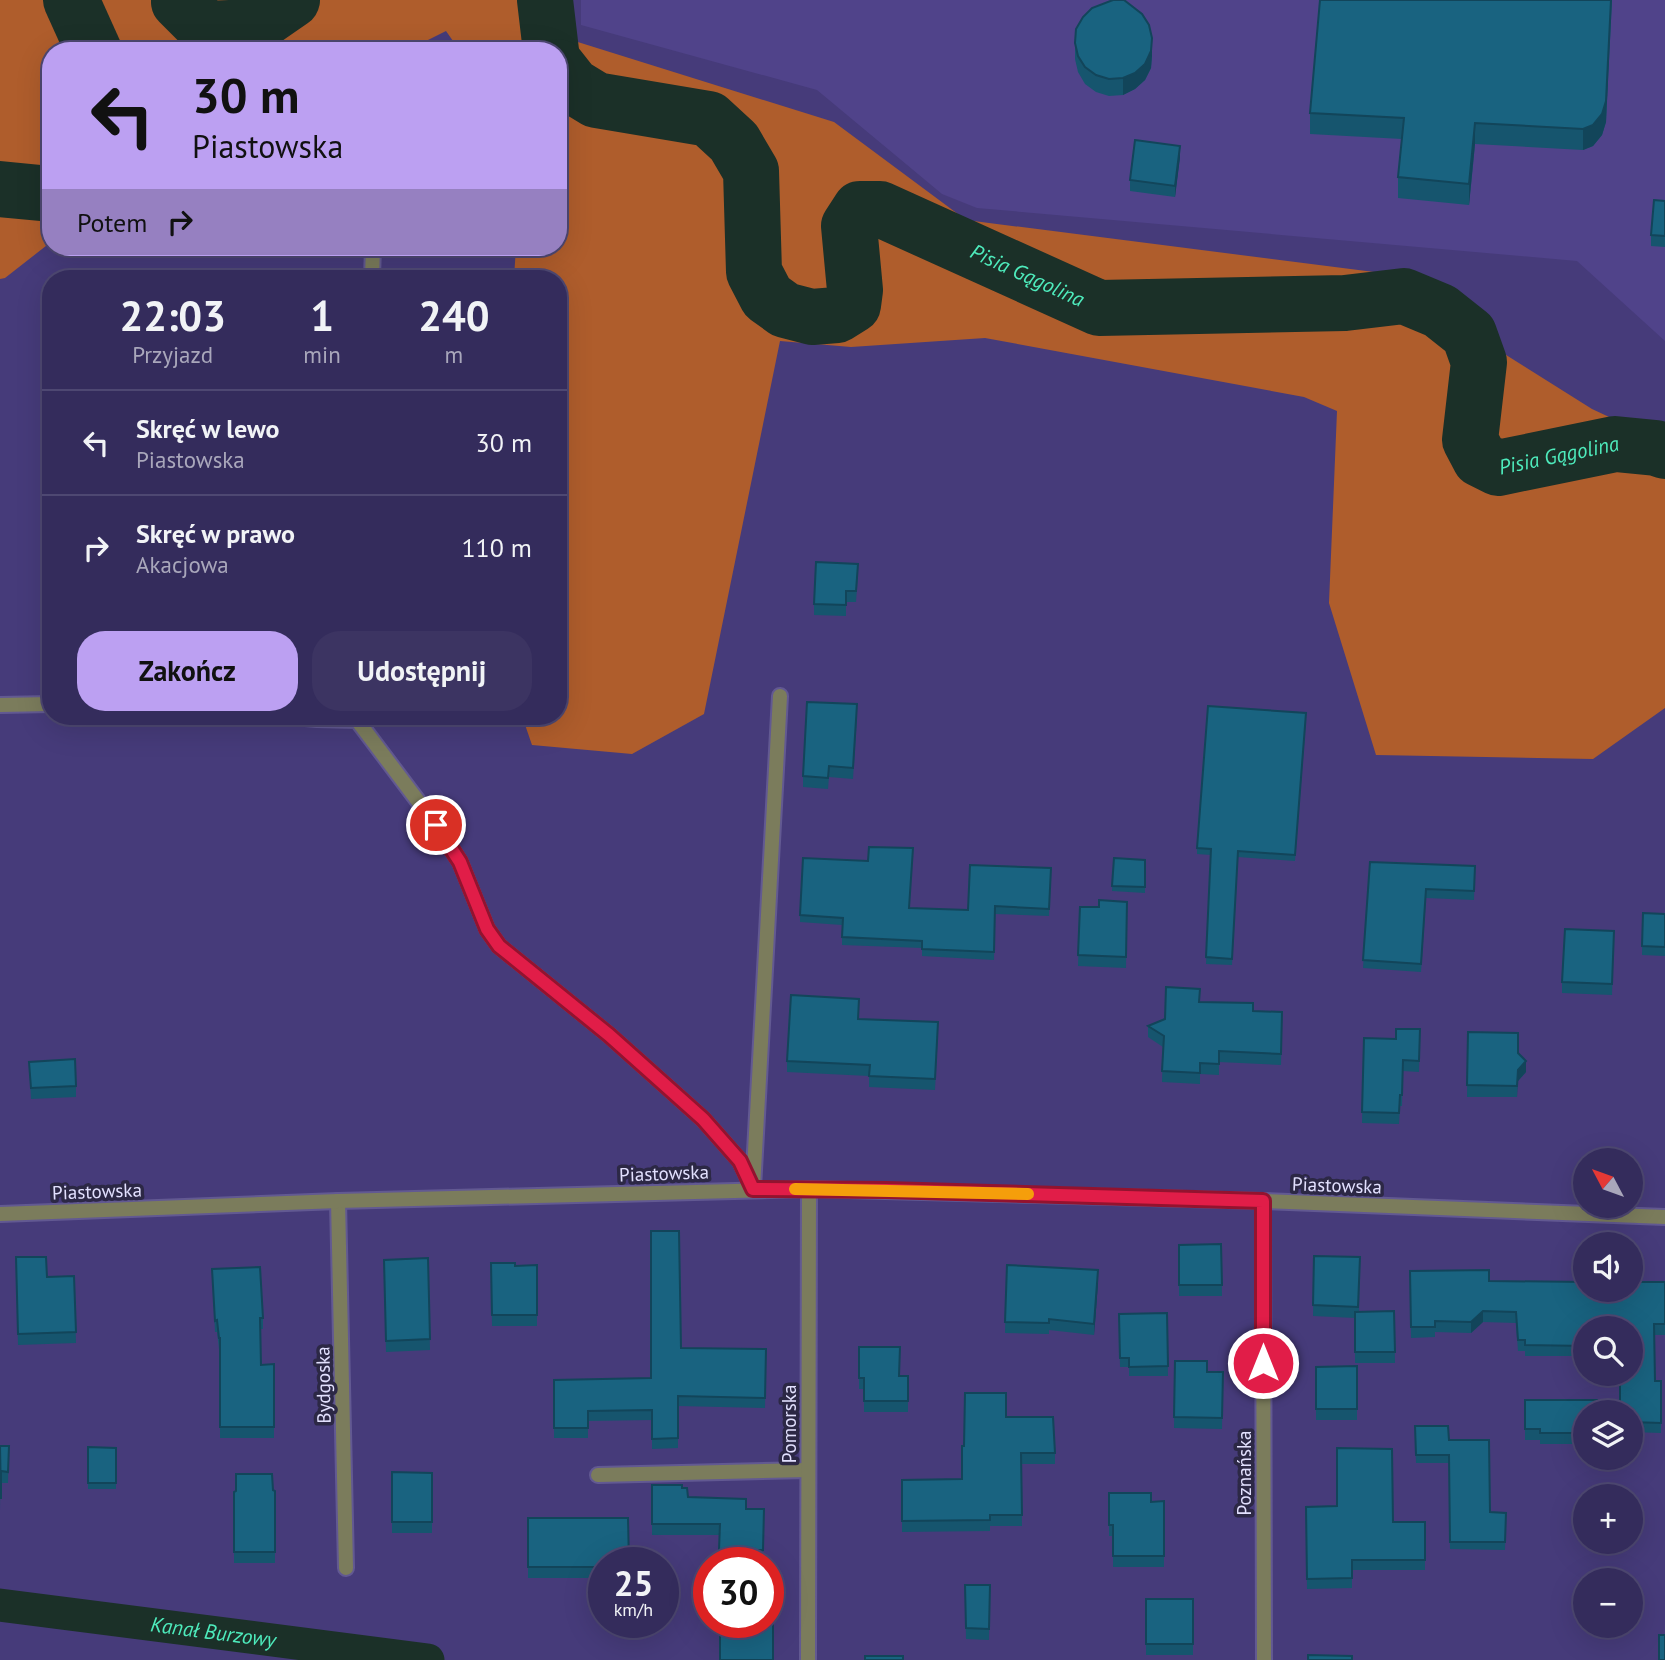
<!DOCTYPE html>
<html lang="pl">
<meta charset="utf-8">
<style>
:root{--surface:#342c5c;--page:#3c3462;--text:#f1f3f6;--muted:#a9a7bb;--line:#4e4872;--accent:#bca0f2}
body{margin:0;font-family:"PT Sans",sans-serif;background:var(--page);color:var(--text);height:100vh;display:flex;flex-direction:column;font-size:26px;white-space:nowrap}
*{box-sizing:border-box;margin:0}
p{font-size:23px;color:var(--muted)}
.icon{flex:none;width:38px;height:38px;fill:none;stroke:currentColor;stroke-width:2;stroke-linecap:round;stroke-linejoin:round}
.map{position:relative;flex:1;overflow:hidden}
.sheet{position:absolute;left:42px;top:270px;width:525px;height:455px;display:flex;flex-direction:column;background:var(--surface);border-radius:28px;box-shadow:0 7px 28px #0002,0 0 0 2px var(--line)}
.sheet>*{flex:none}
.banner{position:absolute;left:42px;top:42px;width:525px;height:214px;border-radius:28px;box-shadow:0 7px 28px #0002,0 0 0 2px var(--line);background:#bca0f2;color:#111;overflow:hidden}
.needle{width:46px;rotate:311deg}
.tools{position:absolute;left:1573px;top:1148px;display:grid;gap:14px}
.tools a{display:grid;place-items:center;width:70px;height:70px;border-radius:50%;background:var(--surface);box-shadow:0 7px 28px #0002,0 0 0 2px var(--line);font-size:35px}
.speed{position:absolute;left:588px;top:1547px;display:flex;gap:14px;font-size:35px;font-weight:700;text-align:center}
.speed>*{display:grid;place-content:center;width:91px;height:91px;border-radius:50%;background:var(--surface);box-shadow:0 7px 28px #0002,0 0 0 2px var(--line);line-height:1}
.speed small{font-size:18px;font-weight:400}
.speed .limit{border:10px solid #d22;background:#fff;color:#111}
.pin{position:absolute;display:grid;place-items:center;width:60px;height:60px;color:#fff;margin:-30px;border:4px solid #fff;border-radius:50%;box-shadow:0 2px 7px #0007}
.me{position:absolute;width:77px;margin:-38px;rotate:0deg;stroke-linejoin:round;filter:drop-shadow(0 0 5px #0008)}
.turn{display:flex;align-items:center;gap:24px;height:147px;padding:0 35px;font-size:32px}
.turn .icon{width:91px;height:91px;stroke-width:2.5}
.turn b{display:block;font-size:49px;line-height:60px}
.then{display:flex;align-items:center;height:66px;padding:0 35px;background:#0003;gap:14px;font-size:26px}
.eta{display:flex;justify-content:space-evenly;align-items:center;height:119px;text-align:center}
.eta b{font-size:42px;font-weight:600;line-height:49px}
.action{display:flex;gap:14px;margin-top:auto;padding:14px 35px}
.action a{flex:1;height:80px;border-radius:28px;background:var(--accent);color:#111;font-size:28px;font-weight:600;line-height:80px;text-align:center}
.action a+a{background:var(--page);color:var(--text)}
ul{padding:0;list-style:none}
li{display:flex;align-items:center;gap:21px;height:105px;padding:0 35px;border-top:2px solid var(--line)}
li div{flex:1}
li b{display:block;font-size:26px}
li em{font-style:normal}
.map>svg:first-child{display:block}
.built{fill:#50438a}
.forest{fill:#af5d2c}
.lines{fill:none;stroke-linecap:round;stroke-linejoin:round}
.canal{stroke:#1b3028;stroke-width:33}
.river{stroke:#1b3028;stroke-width:56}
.street-casing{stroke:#625992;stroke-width:18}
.street{stroke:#7b7c5c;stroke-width:14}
.wall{fill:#16556e}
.shaded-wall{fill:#12455a}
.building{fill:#196380;stroke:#12455a;stroke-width:2}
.route-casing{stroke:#92132f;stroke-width:18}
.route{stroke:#e11d48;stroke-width:12}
.slow{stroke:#f59e0b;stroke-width:12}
.labels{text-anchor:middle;stroke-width:7;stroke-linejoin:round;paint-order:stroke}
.street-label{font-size:19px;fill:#e2e0fe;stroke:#2c2845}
.water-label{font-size:21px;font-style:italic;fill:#4eebbc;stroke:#2c2845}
</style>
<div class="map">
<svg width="1665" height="1660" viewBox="0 0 1665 1660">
<rect width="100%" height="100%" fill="#463b7a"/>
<path class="built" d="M581,0H1665V341L1577,261L977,208L942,194L817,90L581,25Z"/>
<path class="forest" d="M0,0H566L565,38L834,122L966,220L1374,272L1592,409L1650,436L1665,441V708L1593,759L1376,755L1329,603L1337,411L1304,397L985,338L851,347L780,341L704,714L632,754L532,745L522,716H558V278H514L516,247H558V51H460L446,31L406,51H51V242L5,278L0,279Z"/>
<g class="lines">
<path class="canal" id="s1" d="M0,1605L428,1660"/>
<g class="river">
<path d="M71,0L94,51"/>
<path d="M180,0L179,2L206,29L253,27L292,0"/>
<path d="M545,0L551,51"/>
<path id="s2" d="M558,67L573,86L596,100L709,119L734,142L751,171L754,272L767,297L785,310L812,317L837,315L853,305L855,290L849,226L860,209H880L1099,308L1345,303L1404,296L1440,311L1469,334L1479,362L1470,440L1480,459L1498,468L1615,444L1656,448L1665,451"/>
<path d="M0,189L51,194"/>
</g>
<defs>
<g id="street">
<path d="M372,278L373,247"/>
<path d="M0,705L51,704"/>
<path d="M281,716L317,719L357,720L436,825L460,862L487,929L499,946L609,1035L703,1119L740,1161L753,1189"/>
<path d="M753,1188L780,696"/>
<path d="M338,1201L346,1568"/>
<path d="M1263,1201L1264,1660"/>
<path d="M0,1214L338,1201L809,1189L1263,1201L1665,1217"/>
<path d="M598,1475L808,1470"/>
<path d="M808,1660L809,1189"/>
</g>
</defs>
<use href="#street" class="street-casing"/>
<use href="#street" class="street"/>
</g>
<g class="wall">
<path d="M1612,0L1606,122L1602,135L1593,146L1583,150L1475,144L1469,205L1398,198V177L1402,139L1310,134V113Z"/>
<path d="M1075,43L1152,55L1151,68L1145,80L1135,89L1123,95L1109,96L1096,92L1085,84L1078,72L1075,59Z"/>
<path d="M1180,157L1175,197L1130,191V180Z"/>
<path d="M1665,201V247L1651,246V235Z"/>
<path d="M858,575L856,602H846V616L814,615V604Z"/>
<path d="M857,716L853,779L829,777L828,789L803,787V776Z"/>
<path d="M1306,720L1295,861L1238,857L1232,965L1206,964L1211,855L1197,854V848Z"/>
<path d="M1114,858L1145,860V893L1112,891Z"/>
<path d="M1370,862L1475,866L1474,900L1426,898L1421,972L1363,968Z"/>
<path d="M1051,868L1049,916L995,914L994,960L922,956V948L842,945V925L800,922V915L910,908L968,910Z"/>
<path d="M1127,902L1126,968L1078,966L1080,907H1099Z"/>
<path d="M1643,913L1665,914V956L1642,955Z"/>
<path d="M1614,931L1612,995L1562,993V982Z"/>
<path d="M1200,1002L1253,1011L1282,1012L1281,1065L1219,1062V1075L1200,1074V1084L1162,1082L1163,1047L1148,1037V1026Z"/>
<path d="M859,1019L938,1033L935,1090L869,1087V1076L787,1072V1061Z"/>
<path d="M1420,1029L1419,1072L1403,1071L1402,1106H1400L1399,1124L1362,1123L1364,1038L1396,1039Z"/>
<path d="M1468,1032L1518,1053L1526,1072L1518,1081L1517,1097H1467Z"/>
<path d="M29,1062L76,1086V1097L31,1099Z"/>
<path d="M1221,1244L1222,1296H1179V1245Z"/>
<path d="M1314,1256L1360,1257L1359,1312L1394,1311L1395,1363H1355V1318L1313,1316Z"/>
<path d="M16,1257L47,1277L74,1276L76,1343L18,1345Z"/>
<path d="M428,1258L430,1350L386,1352L384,1260Z"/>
<path d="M491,1263L515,1266L537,1265V1326H492Z"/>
<path d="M1007,1265L1098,1282L1094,1335L1049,1330V1334L1005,1333Z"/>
<path d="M212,1269L263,1318V1329H260L261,1365L274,1364V1438H220V1349H219L217,1332H215Z"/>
<path d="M1410,1271L1489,1281L1665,1282V1335H1654L1655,1381H1661V1433L1631,1432V1328H1586V1356H1525V1351H1518L1516,1323L1483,1322L1471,1333L1435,1332V1337L1411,1338Z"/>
<path d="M1167,1313L1168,1376H1129V1367H1120L1119,1314Z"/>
<path d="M859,1347L899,1376H908V1412H864V1389H859Z"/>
<path d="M681,1348L766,1349L765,1408L678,1406V1448L652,1449V1420L588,1421V1438H554V1380L651,1378Z"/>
<path d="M1175,1361L1207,1372H1223L1222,1429L1174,1428Z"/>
<path d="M1357,1366V1420H1316V1367Z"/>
<path d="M1525,1400L1586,1412V1444H1540V1440H1525Z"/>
<path d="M1006,1417L1055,1453V1464H1021L1022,1526H990V1531L902,1532V1480L962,1479L964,1446Z"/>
<path d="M1415,1426L1449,1440L1490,1512L1506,1513L1505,1550L1450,1549L1449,1463H1416Z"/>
<path d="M0,1446H9L8,1483H1V1510Z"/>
<path d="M88,1447L116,1448V1489H88Z"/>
<path d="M392,1472L432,1473V1533H392Z"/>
<path d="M652,1485L682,1488L688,1497L746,1509H764L763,1561H719L720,1535H652Z"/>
<path d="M273,1490L275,1491V1563H234V1492Z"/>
<path d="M1109,1493L1151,1502L1164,1501V1567H1113V1536H1109Z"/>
<path d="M1306,1507L1393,1522H1425V1570H1352V1588L1307,1589Z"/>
<path d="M528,1518L604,1563V1578H528Z"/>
<path d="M965,1585H990L989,1640L966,1639Z"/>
<rect x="1146" y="1599" width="47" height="56"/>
</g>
<g class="shaded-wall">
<path d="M1611,0L1606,122L1602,135L1593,146L1583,150V129Z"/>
<path d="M1152,38V55L1151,68L1145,80L1135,89L1123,95V78Z"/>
<path d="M1475,123V144L1469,205V184Z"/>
<path d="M1180,146V157L1175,197V186Z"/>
<path d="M1526,1061V1072L1518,1081L1517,1097L1518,1070Z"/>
<path d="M1098,1270V1282L1094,1335V1324Z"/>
<path d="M1483,1311V1322L1471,1333V1322Z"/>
</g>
<g class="building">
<path d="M1113,0H1124L1142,14L1149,25L1152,38L1151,51L1145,64L1135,73L1123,78L1109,79L1096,75L1085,67L1078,56L1075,43L1076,29L1083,17L1092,8Z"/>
<path d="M1320,0H1611L1606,101L1602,114L1593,125L1583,129L1475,123L1469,184L1398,177L1404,118L1310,113Z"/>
<path d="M1135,140L1180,146L1175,186L1130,180Z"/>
<path d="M1654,200L1665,201V236L1651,235Z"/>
<path d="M816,562L858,564L856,591H846V605L814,604Z"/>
<path d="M807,702L857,704L853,768L829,766L828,778L803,776Z"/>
<path d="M1208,706L1306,713L1295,855L1238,851L1232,959L1206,957L1211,849L1197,848Z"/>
<path d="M869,847L913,848L909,908L968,910L970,865L1051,868L1049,909L995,906L994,952L922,949V941L842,937L843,918L800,915L803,858L868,861Z"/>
<path d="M1114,858L1145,860V887L1112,886Z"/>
<path d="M1370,862L1475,866L1474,891L1426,889L1421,964L1363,960Z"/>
<path d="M1099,900L1127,902L1126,957L1078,955L1080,907H1099Z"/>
<path d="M1643,913L1665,914V947L1642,946Z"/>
<path d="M1565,929L1614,931L1612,984L1562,982Z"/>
<path d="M1166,987L1200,989L1199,1002L1253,1003V1011L1282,1012L1281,1054L1219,1051V1064L1200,1063V1073L1162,1071L1164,1036L1148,1026L1165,1019Z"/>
<path d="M791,995L859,999L858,1019L938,1022L935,1079L869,1076L870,1065L787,1061Z"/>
<path d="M1396,1029H1420L1419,1061L1403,1060L1402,1095H1400L1399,1113L1362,1112L1364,1038L1396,1039Z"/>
<path d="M1468,1032L1518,1033V1053L1526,1061L1518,1070L1517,1086L1467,1085Z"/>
<path d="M75,1059L76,1086L31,1088L29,1062Z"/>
<path d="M651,1231H679L681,1348L766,1349L765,1398L678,1396V1438L652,1439V1410L588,1411V1428H554V1380L651,1378Z"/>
<path d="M1221,1244L1222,1285H1179V1245Z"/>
<path d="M1314,1256L1360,1257L1358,1307L1313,1305Z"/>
<path d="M16,1257H46L47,1277L74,1276L76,1332L18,1334Z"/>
<path d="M428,1258L430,1339L386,1341L384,1260Z"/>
<path d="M491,1263H515V1266L537,1265V1315H492Z"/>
<path d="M1007,1265L1098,1270L1094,1324L1049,1319V1323L1005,1322Z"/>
<path d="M260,1267L263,1318H260L261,1365L274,1364V1427H220V1338H219L217,1320L215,1321L212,1269Z"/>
<path d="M1489,1270V1281L1586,1282V1290H1631V1282H1665V1324H1654L1655,1381H1661V1423L1631,1422V1412H1620V1374H1631V1328H1586V1346L1525,1345V1340H1518L1516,1312L1483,1311L1471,1322L1435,1321V1327H1411L1410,1271Z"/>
<path d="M1394,1311L1395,1352H1355V1312Z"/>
<path d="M1167,1313L1168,1366L1129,1367V1358H1120L1119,1314Z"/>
<path d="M859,1347H900L899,1376H908V1401H864V1378H859Z"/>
<path d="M1175,1361H1207V1372H1223L1222,1418L1174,1417Z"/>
<path d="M1357,1366V1409H1316V1367Z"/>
<path d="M965,1393H1006V1417H1053L1055,1453H1021L1022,1515H990V1520L902,1521V1480L962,1479V1446H964Z"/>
<path d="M1525,1400H1597V1412H1586V1433H1540V1429H1525Z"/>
<path d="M1415,1426H1448L1449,1440H1489L1490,1512L1506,1513L1505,1542H1450L1449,1455H1416Z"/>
<path d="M0,1446H9L8,1472L1,1471V1499Z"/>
<path d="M88,1447L116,1448V1483H88Z"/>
<path d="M1337,1448L1392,1449L1393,1522H1425V1560H1352V1578L1307,1579L1306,1507L1337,1506Z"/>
<path d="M392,1472L432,1473V1522H392Z"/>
<path d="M236,1474H272L273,1490L275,1491V1552H234V1492L236,1491Z"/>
<path d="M652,1485H682V1488H687L688,1497L746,1499V1509H764L763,1550H719L720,1524H652Z"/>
<path d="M1109,1493H1151V1502L1164,1501V1556H1113V1525H1109Z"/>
<path d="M528,1518H628L629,1563H604V1567H528Z"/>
<path d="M965,1585H990L989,1629L966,1628Z"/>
<rect x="1146" y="1599" width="47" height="45"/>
<path d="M720,1622H765V1624L773,1625V1660H720Z"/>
<rect x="1659" y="1635" width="6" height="25"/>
<path d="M1308,1655L1352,1656V1660H1308Z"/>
<rect x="865" y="1656" width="38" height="4"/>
</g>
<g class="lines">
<defs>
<path id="route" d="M436,825L460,862L487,929L499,946L609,1035L703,1119L740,1161L753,1189L886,1190L1263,1201V1363"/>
</defs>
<use href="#route" class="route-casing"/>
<use href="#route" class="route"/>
<path class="slow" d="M795,1189L1028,1194"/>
</g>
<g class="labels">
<g class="street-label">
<text transform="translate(664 1173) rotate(-2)" y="7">Piastowska</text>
<text transform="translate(1337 1185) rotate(2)" y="7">Piastowska</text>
<text transform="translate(97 1191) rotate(-2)" y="7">Piastowska</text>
<text transform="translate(323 1385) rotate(-91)" y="7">Bydgoska</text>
<text transform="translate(789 1424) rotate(-90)" y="7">Pomorska</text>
<text transform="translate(1244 1473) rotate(-90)" y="7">Poznańska</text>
</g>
<g class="water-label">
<text dy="7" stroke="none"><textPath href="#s2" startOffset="738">Pisia Gągolina</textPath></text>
<text dy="7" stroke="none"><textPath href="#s2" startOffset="1410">Pisia Gągolina</textPath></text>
<text dy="7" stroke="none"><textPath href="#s1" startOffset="215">Kanał Burzowy</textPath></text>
</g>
</g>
</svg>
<div class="tools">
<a><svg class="needle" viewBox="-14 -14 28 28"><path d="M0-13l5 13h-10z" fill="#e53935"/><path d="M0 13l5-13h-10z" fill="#a9a7bb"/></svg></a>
<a><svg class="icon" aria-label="sound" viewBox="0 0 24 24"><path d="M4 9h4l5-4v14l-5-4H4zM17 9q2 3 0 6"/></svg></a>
<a><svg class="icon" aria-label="search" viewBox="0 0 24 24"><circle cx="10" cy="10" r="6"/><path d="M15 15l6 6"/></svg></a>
<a><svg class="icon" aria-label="layers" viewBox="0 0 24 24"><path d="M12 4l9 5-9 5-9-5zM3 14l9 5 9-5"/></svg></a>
<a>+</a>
<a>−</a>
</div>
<div class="speed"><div>25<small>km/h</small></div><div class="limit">30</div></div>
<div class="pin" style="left:436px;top:825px;background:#d93025"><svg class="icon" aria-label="arrive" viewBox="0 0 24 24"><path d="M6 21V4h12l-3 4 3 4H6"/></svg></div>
<svg class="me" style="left:1263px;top:1363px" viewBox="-20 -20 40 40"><circle r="17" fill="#e11d48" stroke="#fff" stroke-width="3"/><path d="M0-11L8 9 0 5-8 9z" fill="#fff"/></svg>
<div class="banner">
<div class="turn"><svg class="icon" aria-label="left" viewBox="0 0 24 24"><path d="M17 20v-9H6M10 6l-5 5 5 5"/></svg><div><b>30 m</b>Piastowska</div></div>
<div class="then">Potem<svg class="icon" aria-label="right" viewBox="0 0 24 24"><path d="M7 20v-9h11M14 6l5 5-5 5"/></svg></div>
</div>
<section class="sheet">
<div class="eta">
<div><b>22:03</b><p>Przyjazd</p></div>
<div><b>1</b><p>min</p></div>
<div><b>240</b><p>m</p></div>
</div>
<ul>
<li><svg class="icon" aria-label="left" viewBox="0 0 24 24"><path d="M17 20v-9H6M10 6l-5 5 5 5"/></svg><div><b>Skręć w lewo</b><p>Piastowska</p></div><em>30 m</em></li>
<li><svg class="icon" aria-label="right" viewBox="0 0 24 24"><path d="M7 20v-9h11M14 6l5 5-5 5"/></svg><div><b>Skręć w prawo</b><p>Akacjowa</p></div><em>110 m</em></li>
</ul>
<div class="action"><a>Zakończ</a><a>Udostępnij</a></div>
</section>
</div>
